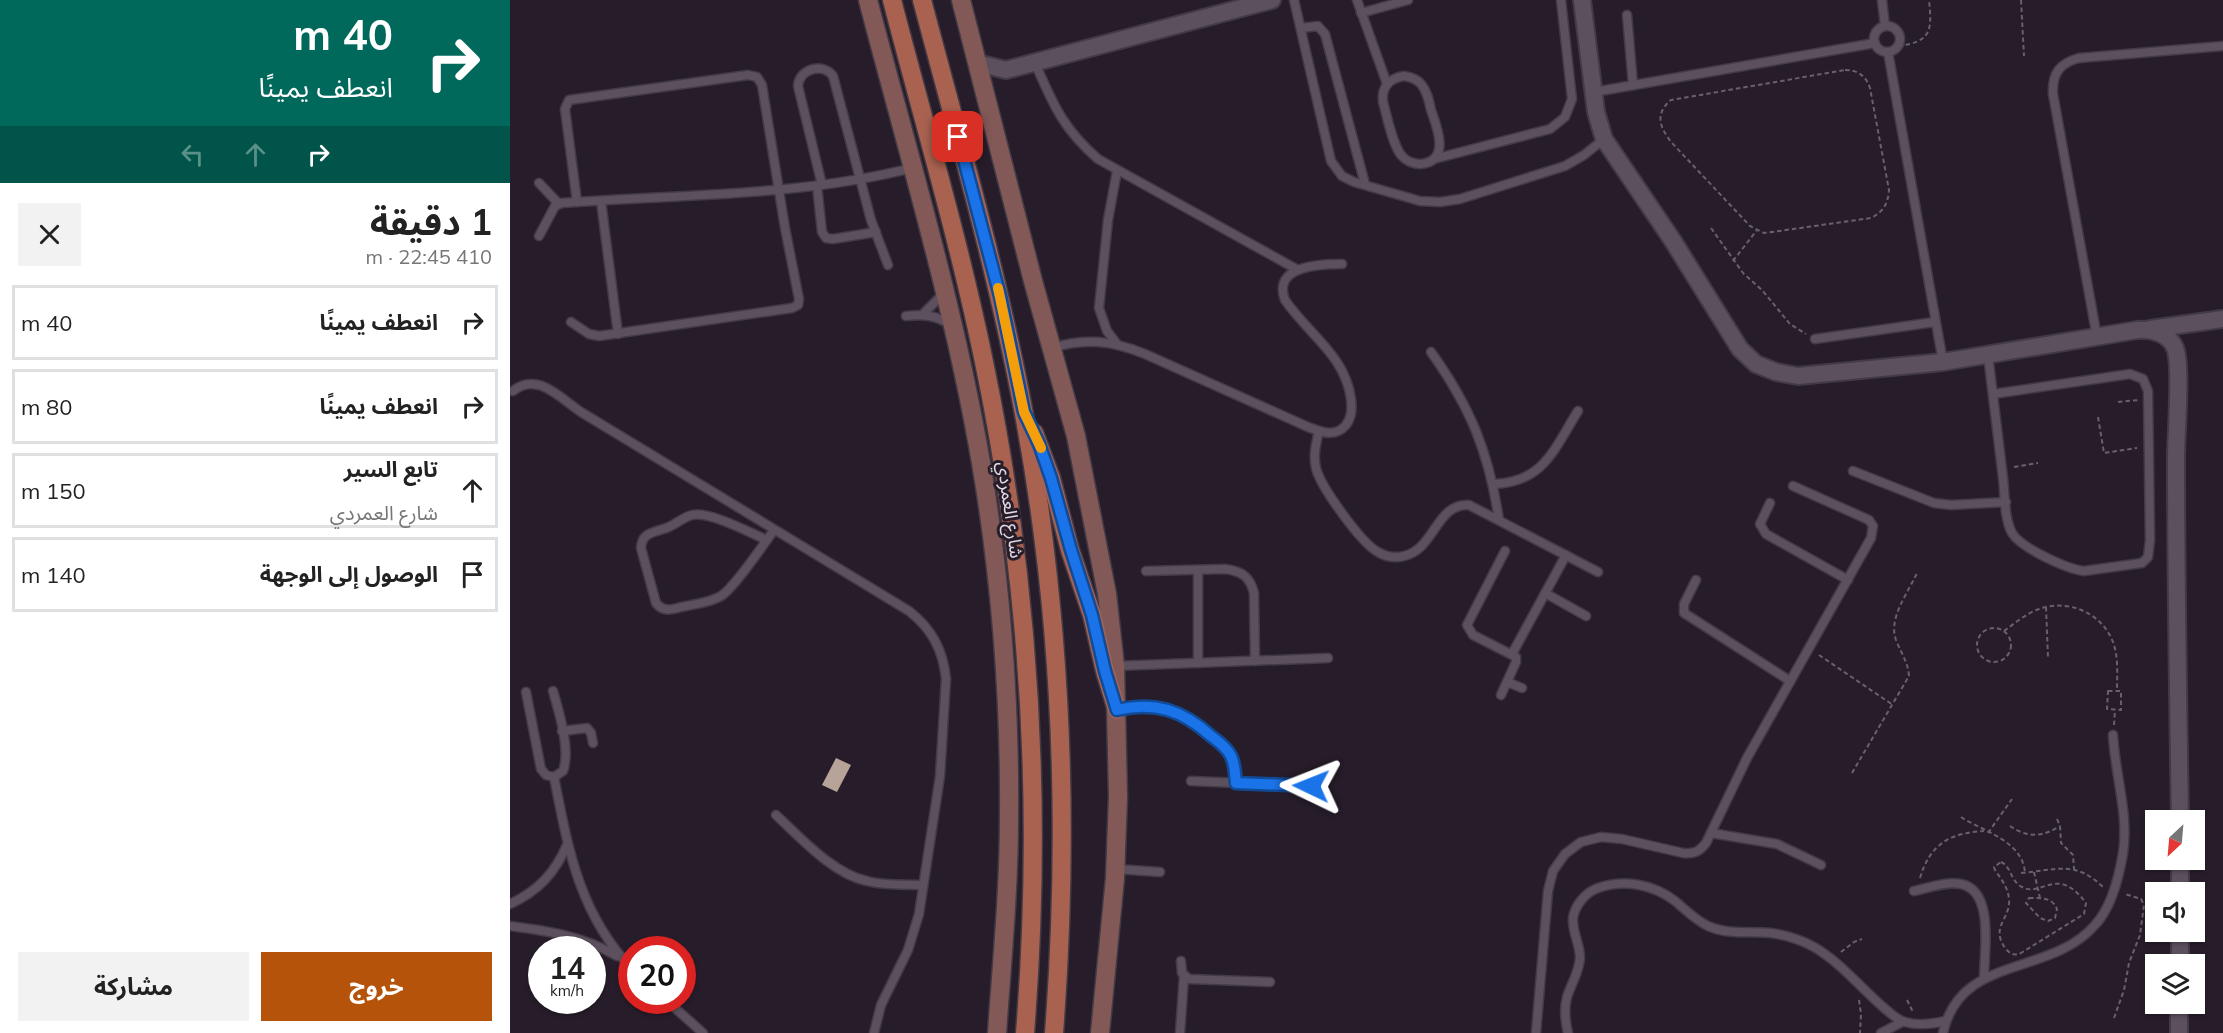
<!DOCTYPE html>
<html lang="ar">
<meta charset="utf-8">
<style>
:root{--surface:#fff;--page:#f2f2f2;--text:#222;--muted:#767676;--line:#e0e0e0;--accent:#b45309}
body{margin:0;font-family:Mulish,"Noto Sans Arabic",sans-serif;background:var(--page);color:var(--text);direction:rtl;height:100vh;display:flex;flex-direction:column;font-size:22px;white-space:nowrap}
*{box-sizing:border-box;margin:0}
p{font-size:20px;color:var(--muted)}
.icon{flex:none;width:33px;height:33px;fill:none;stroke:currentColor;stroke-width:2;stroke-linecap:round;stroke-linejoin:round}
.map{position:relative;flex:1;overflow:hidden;direction:ltr}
.side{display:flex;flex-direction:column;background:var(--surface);width:510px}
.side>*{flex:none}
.guide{background:#00695c;color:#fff;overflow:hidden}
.needle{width:39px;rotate:206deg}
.controls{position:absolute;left:1635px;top:810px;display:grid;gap:12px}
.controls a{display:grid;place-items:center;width:60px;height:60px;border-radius:0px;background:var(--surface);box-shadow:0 2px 4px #0004;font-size:30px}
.speed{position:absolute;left:18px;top:936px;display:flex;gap:12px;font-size:30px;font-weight:700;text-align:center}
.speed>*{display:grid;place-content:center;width:78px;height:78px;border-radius:50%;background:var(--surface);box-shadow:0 2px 4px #0004;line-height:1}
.speed small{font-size:15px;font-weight:400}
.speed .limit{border:9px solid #d22;background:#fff;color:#111}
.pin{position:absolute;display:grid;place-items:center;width:51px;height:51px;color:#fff;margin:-26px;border-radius:12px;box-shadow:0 3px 9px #0006}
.me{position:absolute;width:66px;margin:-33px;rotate:272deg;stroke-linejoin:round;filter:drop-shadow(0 0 4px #0008)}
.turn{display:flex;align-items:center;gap:21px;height:126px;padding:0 18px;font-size:27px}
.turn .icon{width:78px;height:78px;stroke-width:2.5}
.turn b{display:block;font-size:42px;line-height:51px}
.lanes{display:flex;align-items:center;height:57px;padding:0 18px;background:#0003;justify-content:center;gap:30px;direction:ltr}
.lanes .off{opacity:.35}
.round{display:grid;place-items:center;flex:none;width:63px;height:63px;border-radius:0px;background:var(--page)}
.summary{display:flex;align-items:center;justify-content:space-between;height:102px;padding:0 18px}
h1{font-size:36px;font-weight:700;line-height:45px}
.cta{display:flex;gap:12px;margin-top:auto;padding:12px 18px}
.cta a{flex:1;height:69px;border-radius:0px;background:var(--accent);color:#fff;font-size:24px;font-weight:700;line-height:69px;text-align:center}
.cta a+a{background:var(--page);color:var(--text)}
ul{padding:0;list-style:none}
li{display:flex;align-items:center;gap:18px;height:75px;margin:0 12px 9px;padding:0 6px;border:3px solid var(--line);border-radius:0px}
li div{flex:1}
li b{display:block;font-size:22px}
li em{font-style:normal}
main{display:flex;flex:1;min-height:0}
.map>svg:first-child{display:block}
.building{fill:#b7a398}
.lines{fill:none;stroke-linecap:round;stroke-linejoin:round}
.lane-casing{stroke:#423a45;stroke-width:11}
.street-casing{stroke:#423a45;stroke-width:20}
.secondary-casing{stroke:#423a45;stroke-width:21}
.primary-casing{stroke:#423a45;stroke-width:21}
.path{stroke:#69606c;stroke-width:2;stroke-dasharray:4.5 3;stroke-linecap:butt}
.lane{stroke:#5c505f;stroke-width:8}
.street{stroke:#5c505f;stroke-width:16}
.secondary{stroke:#835958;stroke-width:18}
.primary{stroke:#a96250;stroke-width:18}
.route-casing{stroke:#114b97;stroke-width:15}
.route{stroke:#1a73e8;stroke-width:10}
.slow{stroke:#f59e0b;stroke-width:10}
.labels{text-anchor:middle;stroke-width:6;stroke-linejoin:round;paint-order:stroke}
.street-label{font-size:18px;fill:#e2dbe4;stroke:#271d2a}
</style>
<main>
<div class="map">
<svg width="1713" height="1033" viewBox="0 0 1713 1033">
<rect width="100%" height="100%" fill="#271d2a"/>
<path class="building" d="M326,758L341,765L327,792L312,785Z"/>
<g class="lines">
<defs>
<g id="lane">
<path d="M784,0L821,161L832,176L844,182L910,201L930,202L950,199L1055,166L1074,155L1094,139"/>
<path d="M847,0L877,84"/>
<path d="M1372,0L1375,26"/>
<path d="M851,13L898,0"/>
<path d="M1117,15L1123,85"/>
<circle cx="1377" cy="39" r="13"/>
<path d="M791,28L808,26L815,34L855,184"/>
<path d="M1378,52L1433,362"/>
<path d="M525,63C543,104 553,129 588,159L788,270"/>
<path d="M894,76C901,77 907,79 911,84C917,91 919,101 921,110C927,127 941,161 911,164C903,164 896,161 891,155C882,143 877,116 873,102C871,87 880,78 894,76Z"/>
<path d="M1084,92L1365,43"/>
<path d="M924,159L1040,129L1055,117L1062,99L1051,0"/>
<path d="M607,171L598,220L589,308L597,331L607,344"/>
<path d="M29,183L49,204"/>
<path d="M312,185L288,86C289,69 313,62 323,76L361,220L378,265"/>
<path d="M307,186L312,232L316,238L323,239L366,232"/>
<path d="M91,201L108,334"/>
<path d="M29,236L45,206L51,203C168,194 287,197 402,168"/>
<path d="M413,314L434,293"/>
<path d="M396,316C413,314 426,315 441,325"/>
<path d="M61,322L79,334L89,336L282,308L288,305L289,299L275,228L252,85L247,77L238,75L59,100L55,109L67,202"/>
<path d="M1587,337L1543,94C1542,73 1550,63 1569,58L1713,46"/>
<path d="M1305,339L1425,322"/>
<path d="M542,348C575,337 603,341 635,354L798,427C811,432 825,438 836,425C842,417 842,409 841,399C835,355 798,334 775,300C762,266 809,264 832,264"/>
<path d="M921,352C961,408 979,453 989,520"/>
<path d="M1478,355C1483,396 1488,437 1493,478C1495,495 1494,518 1502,533C1511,548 1557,569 1574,571L1632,563L1638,557L1640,540L1638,391L1633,379L1620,374L1483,394"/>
<path d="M3,391C27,371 50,398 71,412L399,611C422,629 433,650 436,679L430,776L409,914L398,950L371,1005L364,1033"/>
<path d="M809,431C806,444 803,455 806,468C810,486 851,543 868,552C876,557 886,558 894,556C925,549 926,503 959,505L1088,572"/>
<path d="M1343,471L1424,503L1441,505L1496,502"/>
<path d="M984,484C1034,482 1044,449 1068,411"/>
<path d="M1260,503L1250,524L1256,534L1338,580"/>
<path d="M257,540C240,533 200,511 182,515C172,517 164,527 153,529C142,533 132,533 131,548L146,603C153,612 161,610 171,607C184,604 200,603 211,596C225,587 253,545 264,530"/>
<path d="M688,570V663"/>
<path d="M636,571L715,569C732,571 740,577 744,593L745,661"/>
<path d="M1186,580L1174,604V613L1280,681"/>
<path d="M1035,593L1076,616"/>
<path d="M1002,654L1056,555"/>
<path d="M605,666L818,658"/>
<path d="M997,682L1012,688"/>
<path d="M16,692L31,769L36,775L44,777L53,771C61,750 49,712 43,691"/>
<path d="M991,695L1006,662V657L963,635L957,625L995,551"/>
<path d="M607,710C644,701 673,711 701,736C708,741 717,748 721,756C725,764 725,774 726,783"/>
<path d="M52,731L77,728L81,733L83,743"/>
<path d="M44,777C58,848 69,914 122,969"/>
<path d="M681,781L801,786"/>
<path d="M266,815C291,838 323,874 357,881C375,886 395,884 413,885"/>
<path d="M1201,833L1267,844L1311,865"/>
<path d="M606,869L650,872"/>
<path d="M1404,891C1418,888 1437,881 1451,884C1485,891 1474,952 1474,978"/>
<path d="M0,904C28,891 45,873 57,845"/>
<path d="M0,926C38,931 73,936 107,956"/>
<path d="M671,961L672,973L679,979L760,982"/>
<path d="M156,1000L193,1033"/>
<path d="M670,1033L674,976"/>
<path d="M1026,1033L1038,891L1043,871L1055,854L1071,842L1091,837L1112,839L1173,853C1184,854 1189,852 1196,843L1237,758L1361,538L1363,526L1359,520L1283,486"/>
<path d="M1058,1033C1055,1021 1054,1009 1057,997C1061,984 1069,973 1070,958C1070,944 1062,932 1063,918C1065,905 1076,892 1088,888C1114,879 1143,884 1165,901C1176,910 1185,920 1198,926C1218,935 1239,931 1261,933C1275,935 1291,940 1304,947C1330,962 1350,987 1373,1007C1379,1012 1387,1020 1395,1022C1408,1026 1422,1024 1435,1021"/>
<path d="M1371,1033L1392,1022"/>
<path d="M1433,1033C1450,954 1540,977 1585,925C1602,907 1609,877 1613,853C1619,814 1605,775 1603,735"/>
</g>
<g id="street">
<path d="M1072,0L1086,112L1094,139L1163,241L1230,349L1246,364L1266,372L1288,376L1433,362L1627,330C1642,329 1659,333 1665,348C1672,364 1666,435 1666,457C1666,578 1668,699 1670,820"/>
<path d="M467,63L496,70L762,0"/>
<path d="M1640,329L1713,319"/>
<path d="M1670,860V892"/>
<path d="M1670,964V932"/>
<path d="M1669,1033V1004"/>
</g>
<g id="secondary">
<path d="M358,0C400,161 449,322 475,487C492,596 500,707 499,817C499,889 492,961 487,1033"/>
<path d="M451,0L523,281L566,436L597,594L605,666L608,796L605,878L590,1033"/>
</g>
<g id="primary">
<path d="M382,0C413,120 449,240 474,362C520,583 533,808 515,1033"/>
<path d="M412,0C448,136 487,271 513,409C552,615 560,824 544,1033"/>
<path d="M524,433L541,478L560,550L582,615L595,671L607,710"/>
</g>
</defs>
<use href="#lane" class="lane-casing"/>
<use href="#street" class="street-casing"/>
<use href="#secondary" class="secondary-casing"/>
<use href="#primary" class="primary-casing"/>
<g class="path">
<path d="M1511,0L1514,56"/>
<path d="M1388,46C1422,42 1422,30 1419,0"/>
<path d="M1335,70C1348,70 1356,76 1360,88L1379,190C1378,204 1373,212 1361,218L1262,232L1254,233L1240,226L1162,143C1150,128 1144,114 1161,100Z"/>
<path d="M1201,228L1233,273L1252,290L1280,324L1296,334"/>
<path d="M1223,261L1247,230"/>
<path d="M1608,402L1629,400"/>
<path d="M1588,417L1594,453L1627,448"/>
<path d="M1504,467L1528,463"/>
<path d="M1536,607L1538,658"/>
<circle cx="1484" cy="645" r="17"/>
<path d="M1494,631C1505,623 1517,613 1529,609C1563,597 1601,618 1606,654C1608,666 1607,679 1607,691"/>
<path d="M1309,655L1383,705"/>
<path d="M1598,691H1611V710L1597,709Z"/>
<path d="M1604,725L1605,710"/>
<path d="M1342,773L1399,676C1398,662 1391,653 1386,640C1378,618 1398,593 1407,573"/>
<path d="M1451,817C1474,832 1513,841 1515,873"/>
<path d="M1547,819L1550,826L1551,843L1563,855L1564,869"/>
<path d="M1500,826C1517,838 1533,837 1550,826"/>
<path d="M1478,833L1502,799"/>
<path d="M1491,862C1501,866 1501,882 1512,887C1532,898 1547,864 1576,903L1574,914L1511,953C1504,956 1500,954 1495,948C1480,926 1501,919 1499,899C1498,887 1491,879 1485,870L1484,867Z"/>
<path d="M1524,872L1530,898"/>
<path d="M1511,873C1547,870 1565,860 1593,887"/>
<path d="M1410,878C1420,844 1440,833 1474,831"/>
<path d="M1519,898C1531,898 1542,897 1547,909L1545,918L1538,921L1530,918L1516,903Z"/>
<path d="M1331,952L1344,942L1352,939"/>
<path d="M1349,1000L1351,1014L1350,1033"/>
<path d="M1397,1000L1403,1012"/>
<path d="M1604,1018L1614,990L1619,963L1630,935L1634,905L1631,899L1615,894"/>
</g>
<use href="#lane" class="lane"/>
<use href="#street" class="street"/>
<use href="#secondary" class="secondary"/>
<use href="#primary" class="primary"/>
</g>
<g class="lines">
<defs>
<path id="route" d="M448,137L490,296L514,412L529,444L541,478L561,550L582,615L595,671L607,710C645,701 672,710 701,736C708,741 717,748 721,756C725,764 725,774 726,783L801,786"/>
</defs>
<use href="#route" class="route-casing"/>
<use href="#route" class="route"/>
<path class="slow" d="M488,288L514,412L531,448"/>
</g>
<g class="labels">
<g class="street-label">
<text transform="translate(500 510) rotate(82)" y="6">شارع العمردي</text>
</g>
</g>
</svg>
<div class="controls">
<a><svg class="needle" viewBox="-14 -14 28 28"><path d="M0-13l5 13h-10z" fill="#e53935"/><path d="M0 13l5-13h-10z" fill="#767676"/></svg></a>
<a><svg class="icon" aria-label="sound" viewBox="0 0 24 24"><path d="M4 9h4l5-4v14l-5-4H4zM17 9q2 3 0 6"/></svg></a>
<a><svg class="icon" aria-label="layers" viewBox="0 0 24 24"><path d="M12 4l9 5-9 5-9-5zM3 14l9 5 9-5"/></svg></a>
</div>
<div class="speed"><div>14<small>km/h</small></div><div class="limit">20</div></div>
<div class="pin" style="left:448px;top:137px;background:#d93025"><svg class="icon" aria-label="arrive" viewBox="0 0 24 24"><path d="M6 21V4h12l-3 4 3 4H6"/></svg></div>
<svg class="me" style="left:801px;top:786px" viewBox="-20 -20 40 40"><path d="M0-17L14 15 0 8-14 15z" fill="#1a73e8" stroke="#fff" stroke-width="4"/></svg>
</div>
<section class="side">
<div class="guide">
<div class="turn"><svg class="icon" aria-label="right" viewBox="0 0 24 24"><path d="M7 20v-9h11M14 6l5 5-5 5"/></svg><div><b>40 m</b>انعطف يمينًا</div></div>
<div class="lanes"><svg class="icon off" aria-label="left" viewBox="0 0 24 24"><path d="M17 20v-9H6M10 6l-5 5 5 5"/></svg><svg class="icon off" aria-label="ahead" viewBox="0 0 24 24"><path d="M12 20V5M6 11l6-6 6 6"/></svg><svg class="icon" aria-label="right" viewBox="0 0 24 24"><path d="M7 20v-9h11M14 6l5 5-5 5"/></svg></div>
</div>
<div class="summary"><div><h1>1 دقيقة</h1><p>410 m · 22:45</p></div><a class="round"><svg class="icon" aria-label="close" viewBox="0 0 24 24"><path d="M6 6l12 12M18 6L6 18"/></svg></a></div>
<ul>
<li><svg class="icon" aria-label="right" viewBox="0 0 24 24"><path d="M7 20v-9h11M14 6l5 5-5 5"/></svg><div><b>انعطف يمينًا</b></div><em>40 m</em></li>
<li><svg class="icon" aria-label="right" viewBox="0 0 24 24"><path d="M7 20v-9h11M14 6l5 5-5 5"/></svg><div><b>انعطف يمينًا</b></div><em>80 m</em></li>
<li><svg class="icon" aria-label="ahead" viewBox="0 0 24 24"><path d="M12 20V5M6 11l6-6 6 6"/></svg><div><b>تابع السير</b><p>شارع العمردي</p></div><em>150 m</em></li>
<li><svg class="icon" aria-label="arrive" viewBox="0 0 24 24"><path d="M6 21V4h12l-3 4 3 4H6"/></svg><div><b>الوصول إلى الوجهة</b></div><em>140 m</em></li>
</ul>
<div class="cta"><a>خروج</a><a>مشاركة</a></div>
</section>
</main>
